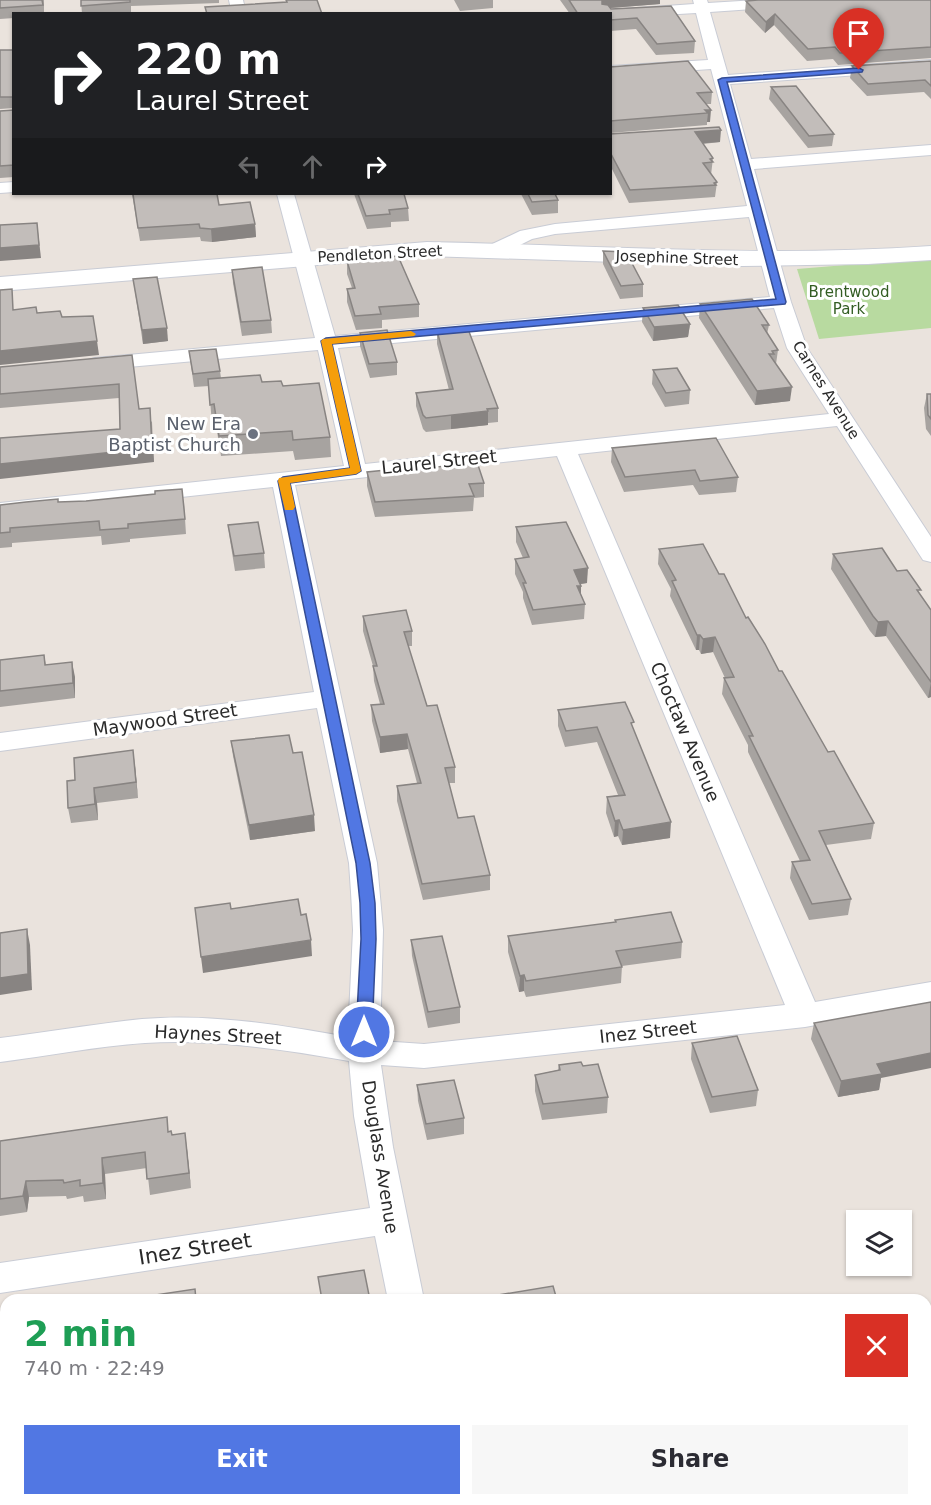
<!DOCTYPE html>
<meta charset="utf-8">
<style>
:root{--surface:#fff;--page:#f7f7f7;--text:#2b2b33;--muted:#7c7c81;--accent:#5177e3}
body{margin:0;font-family:"DejaVu Sans",sans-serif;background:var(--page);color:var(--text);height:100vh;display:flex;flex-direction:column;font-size:22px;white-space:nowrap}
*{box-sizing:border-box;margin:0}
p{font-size:20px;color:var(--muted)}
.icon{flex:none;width:33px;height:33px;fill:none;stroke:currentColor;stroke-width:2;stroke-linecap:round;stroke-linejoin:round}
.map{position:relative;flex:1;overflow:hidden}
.side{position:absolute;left:0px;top:1294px;width:932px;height:212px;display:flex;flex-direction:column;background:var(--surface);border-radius:18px 18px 0 0;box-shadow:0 2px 4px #0004}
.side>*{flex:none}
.top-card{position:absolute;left:12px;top:12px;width:600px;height:183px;border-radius:0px;box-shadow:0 2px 4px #0004;background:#202124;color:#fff;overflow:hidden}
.tools{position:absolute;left:846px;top:1210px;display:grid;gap:12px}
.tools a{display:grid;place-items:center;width:66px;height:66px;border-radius:0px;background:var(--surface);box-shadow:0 2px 4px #0004;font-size:30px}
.pin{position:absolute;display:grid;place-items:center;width:51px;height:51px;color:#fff;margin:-62px -26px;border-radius:50% 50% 50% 0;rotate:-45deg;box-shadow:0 0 6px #0007}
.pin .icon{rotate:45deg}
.me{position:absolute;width:66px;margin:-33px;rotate:0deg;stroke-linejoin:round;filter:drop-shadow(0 0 4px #0008)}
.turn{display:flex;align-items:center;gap:21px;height:126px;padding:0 24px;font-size:27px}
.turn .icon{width:78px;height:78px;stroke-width:2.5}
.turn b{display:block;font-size:42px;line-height:51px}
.lanes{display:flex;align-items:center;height:57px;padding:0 24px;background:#0003;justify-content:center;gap:30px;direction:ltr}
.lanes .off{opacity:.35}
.round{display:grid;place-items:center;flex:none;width:63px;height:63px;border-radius:0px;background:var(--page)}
.overview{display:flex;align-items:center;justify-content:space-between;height:102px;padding:0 24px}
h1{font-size:36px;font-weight:800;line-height:45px;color:#1e9e55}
.button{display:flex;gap:12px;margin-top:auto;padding:12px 24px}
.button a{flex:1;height:69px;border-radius:0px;background:var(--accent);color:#fff;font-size:24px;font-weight:800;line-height:69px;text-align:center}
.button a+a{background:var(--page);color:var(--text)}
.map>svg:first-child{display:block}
.green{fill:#b8daa0}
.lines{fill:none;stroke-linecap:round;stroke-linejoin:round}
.minor-casing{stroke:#c9ccd5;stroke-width:2}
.secondary-casing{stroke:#c9ccd5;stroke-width:2}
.minor{fill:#fff;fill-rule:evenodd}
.secondary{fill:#fff;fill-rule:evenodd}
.wall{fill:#a7a3a0}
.shaded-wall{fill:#888482}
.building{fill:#c2bdba;stroke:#888482;stroke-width:1.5}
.route{fill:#5177e3;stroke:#354d94;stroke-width:1.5}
.slow{fill:#f59e0b}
.worship-dot{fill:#6b7280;stroke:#fff;stroke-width:2}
.labels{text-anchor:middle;stroke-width:6;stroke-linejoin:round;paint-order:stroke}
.far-street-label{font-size:15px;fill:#2a2a2a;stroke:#fff}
.far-park-label{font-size:15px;fill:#335d23;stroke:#fff}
.worship-label{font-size:18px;fill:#5b616d;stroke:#fff;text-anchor:end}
.street-label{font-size:18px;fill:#2a2a2a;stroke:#fff}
.near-street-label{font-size:21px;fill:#2a2a2a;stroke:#fff}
</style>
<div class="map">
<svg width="931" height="1505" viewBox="0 0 931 1505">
<rect width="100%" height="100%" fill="#eae3dd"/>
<path class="green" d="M931,258V328L819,339L797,269Z"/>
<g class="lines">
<defs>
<g id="minor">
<path d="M229,0H243L246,14H232Z"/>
<path d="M693,0H707L708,3L757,0H829L822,4L710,12L728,75L931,60V70L730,84L751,159L931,145V155L754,169L791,302L807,348L931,537V562L923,560L837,426L578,454L815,1002L931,982V1004L805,1027L424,1068L381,1065L393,1147L424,1300H388L375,1236L0,1293V1263L370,1208L354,1116L349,1061C282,1049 213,1039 145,1043C97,1046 48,1056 0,1062V1038C47,1032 94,1024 142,1019C209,1013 281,1025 348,1037L353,930L351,892L349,863L317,708L0,751V733L314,692L273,487L0,517V503L344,466L318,350L95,370L88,368L85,364L88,360L95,358L315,338L277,194H294L335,336L770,297L749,217L555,234L532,239L502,254H488L486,250L488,246L520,231L555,224L747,206L711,69L610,76V66L708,60L696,13L610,18V14H603L610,10L694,4ZM774,308L787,348L829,414L365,464L338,348ZM557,456L785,1005L424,1044L380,1041L383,930L377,863L295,485Z"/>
<path d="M14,182V192L0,193V183Z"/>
<path d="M424,1500H464L465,1505H425Z"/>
</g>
<path id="secondary" d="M427,242C595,245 763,258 931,246V260L868,264L742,266L427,256L0,291V277Z"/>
</defs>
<use href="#minor" class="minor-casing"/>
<use href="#secondary" class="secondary-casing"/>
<use href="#minor" class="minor"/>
<use href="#secondary" class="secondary"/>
</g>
<g class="wall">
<path d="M0,0H44V14H14V18L0,19Z"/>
<path d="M81,0H219V3L131,6V13L82,14Z"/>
<path d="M454,0H493V8L460,11Z"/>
<path d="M560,0H660V4L610,8L611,9L671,6L695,41L694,53L656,55L636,29L610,31V14H570Z"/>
<path d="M931,0V58L838,65L833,59L807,61L774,25L765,33L745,12L746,1Z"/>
<path d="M0,50H14V108L0,109Z"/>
<path d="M931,61V99L924,92L867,96L850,78L852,66Z"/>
<path d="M610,67L712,92L711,104H706L710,122H707V125L610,133Z"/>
<path d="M771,87L834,134L832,146L808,148L769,99Z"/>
<path d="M14,110V177L0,178V111Z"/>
<path d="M610,134L720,142L703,144L713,158L711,175L717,182L715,197L629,203L610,165Z"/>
<path d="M132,194H217L219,205L255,224L256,237L212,242L201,241L200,237L140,241Z"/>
<path d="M354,194H404L408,208L409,221L391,222V227L367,229Z"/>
<path d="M521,194H555L558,200V213L532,215Z"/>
<path d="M603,251L643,284V297L620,299L603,264Z"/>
<path d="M347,261L419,304V317L382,320V328L356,330L347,302V289L352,288L347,274Z"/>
<path d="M232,270L271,320L272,333L242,336L233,283Z"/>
<path d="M133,279L168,341L143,344Z"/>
<path d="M700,304L769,325L767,334L778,350L776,364L790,401L755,405L699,318Z"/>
<path d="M643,308L690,324L688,337L653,341L642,322Z"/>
<path d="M437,331L498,408V422L488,423V425L426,432L423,429L416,406V393L449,390L437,344Z"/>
<path d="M360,333L397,362V375L370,378L360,346Z"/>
<path d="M189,351L220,371L221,378L262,382L283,386L330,437L331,457L295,460L293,451L221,456L216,425H212L209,386L194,387Z"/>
<path d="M132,355L139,409L152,422L154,462L120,429L119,398L0,408V367Z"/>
<path d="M653,370L690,390L689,404L665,407L652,384Z"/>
<path d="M927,394H931V436L926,429L924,408Z"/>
<path d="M612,448L738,477L736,492L699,495L693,485L624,492L611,462Z"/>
<path d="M367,472H397L484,483V497L474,498L473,511L375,517L367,486Z"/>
<path d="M58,499V502L184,503L186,534L130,539V542L102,545L101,536L12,543V547L0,548V505Z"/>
<path d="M228,525L264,553L265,568L235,571L230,540Z"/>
<path d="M516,527L587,583L580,584L581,595L585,604L584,619L532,625L523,598V592L515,574V559L523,558L516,542Z"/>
<path d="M659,549L719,574L779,671L828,752L874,823L871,839L826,845L851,899L848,915L809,920L790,878L792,862L800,861L748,752V745L722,694L724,678H725L713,652L701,654L699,650H696L670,596L671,589L658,564Z"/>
<path d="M833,554L897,571L920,594L931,610V697L928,698L886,636L875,637L870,631L831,569Z"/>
<path d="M363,616L412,631V646H408L427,706L455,767V783H449L458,818L490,875V890L423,900L397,801V786L417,783L408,749L380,753L372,721L371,705L380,704L374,681L373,666L363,631Z"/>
<path d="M44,655L46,665L75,677V698L0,707V710V660Z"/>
<path d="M558,710L633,730L670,838L622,845L618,836L614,837L606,813L607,797L618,795L597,742L565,747L558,726Z"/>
<path d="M231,741L315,831L250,840L233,756Z"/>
<path d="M135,766L138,798L97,803L98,820L71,823L68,808L75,780Z"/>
<path d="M615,920L682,942L681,958L622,966L621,983L526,997L524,991L519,992L508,952V936L615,923Z"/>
<path d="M411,940L460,1007V1023L428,1028L412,956Z"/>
<path d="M814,1023L881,1078L879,1090L838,1097L811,1039Z"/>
<path d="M692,1043L758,1090L756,1106L710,1113L691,1059Z"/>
<path d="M559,1065L583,1066L608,1097L607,1113L542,1120L535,1091V1075L558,1070Z"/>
<path d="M417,1085L464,1118V1134L427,1140L418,1101Z"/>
<path d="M169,1132L187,1149L191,1188L150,1195L147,1168L105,1174L106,1199L84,1202L83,1196L67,1199L66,1196L29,1197L27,1212L0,1216V1141Z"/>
<path d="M6,1312V1398L0,1399V1313Z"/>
<path d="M532,1500H608L609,1504V1505H533Z"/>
</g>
<g class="shaded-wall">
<path d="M604,0H660V4L610,8L602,4V1Z"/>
<path d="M775,14L774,25L765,33L766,22Z"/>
<path d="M705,110H711L710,122H707L708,113Z"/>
<path d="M721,130L720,142L694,144L695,132Z"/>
<path d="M37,223L41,258L0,261V248Z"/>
<path d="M255,224L256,237L212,242L211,229Z"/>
<path d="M690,324L688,337L653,341L654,327Z"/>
<path d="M167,328L168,341L143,344L142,330Z"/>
<path d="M97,341L99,355L0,365V351Z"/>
<path d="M792,387L790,401L755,405L757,391Z"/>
<path d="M150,408L154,462L0,479V464L152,448Z"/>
<path d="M488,411V425L451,429V415Z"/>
<path d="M588,568L587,583L574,585V570Z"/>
<path d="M577,586H581V601Z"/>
<path d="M888,621L886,636L875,637L878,622Z"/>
<path d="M697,635H700L699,650H696Z"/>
<path d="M715,637L713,652L701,654L703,639Z"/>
<path d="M72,662L75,677V698L73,683Z"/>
<path d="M931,682V697L928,698Z"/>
<path d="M407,734L408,749L380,753V737Z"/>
<path d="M133,750L135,766L138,798L136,782Z"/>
<path d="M94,788L97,803L98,820L95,804Z"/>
<path d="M314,815L315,831L250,840L249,825Z"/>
<path d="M619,820L618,836L614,837L615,821Z"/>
<path d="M671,822L670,838L622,845L623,830Z"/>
<path d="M27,929L30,945L32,990L0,995V978Z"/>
<path d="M311,940L312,956L203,973L201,957Z"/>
<path d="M524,975V991L519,992L520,976Z"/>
<path d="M931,1053V1068L881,1078L879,1090L838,1097L841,1081L877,1064Z"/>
<path d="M185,1133L187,1149L191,1188L189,1173Z"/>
<path d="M102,1158L105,1174L106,1199L103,1183Z"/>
<path d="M26,1181L29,1197L27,1212L23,1196Z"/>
</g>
<g class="building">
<path d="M0,0H42L43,5L0,8Z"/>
<path d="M81,0H130V2L81,6Z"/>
<path d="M286,0H317L322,14H207L205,7L287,2Z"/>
<path d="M569,0H604L602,1V4L608,5L611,9L671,6L695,41L657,44L637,18L610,20V14H578Z"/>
<path d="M758,0H931V47L840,53L835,47L808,49L775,14L766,22L746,1Z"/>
<rect x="0" y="50" width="14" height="47"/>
<path d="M688,61L712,92L697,93L711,110H705L708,113L610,121V67Z"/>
<path d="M931,61V86L925,80L868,84L852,66Z"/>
<path d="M796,86L834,134L809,136L771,87Z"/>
<path d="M14,110V165L0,166V111Z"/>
<path d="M719,127L721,130L695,132L713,158L710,159L713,162L703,163L717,182L714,183L716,185L630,190L610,152V134Z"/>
<path d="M133,194H217L219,205L250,202L255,224L211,229L200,228L199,224L138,228Z"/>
<path d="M358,194H404L408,208L389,210L390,214L366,216Z"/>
<path d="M528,194H555L558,200L532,202Z"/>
<path d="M37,223L39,245L0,248V225Z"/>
<path d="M603,251L626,252L643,284L621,286Z"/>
<path d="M398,256L419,304L379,307L381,314L355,316L347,289L355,288L347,261Z"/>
<path d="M262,267L271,320L241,322L232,270Z"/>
<path d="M157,277L167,328L142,330L133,279Z"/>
<path d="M12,289L13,310L36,307L37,313L60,311L62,317L93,316L97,341L0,351V290Z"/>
<path d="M752,299L769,325H762L778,350L772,351L774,354H769L792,387L757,391L700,304Z"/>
<path d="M678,305L690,324L654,327L643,308Z"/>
<path d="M468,329L498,408L487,409L488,411L426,418L423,415L416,393L453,389L437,331Z"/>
<path d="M387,330L397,362L369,364L360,333Z"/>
<path d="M216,349L220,371L193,374L189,351Z"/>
<path d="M132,355L139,409L150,408L152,448L0,464V438L120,429L119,384L0,394V367Z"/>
<path d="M677,368L690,390L666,393L653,370Z"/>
<path d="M260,375L262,382L281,381L283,386L319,383L330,437L293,440L292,431L219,436L214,404L210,405L208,379Z"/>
<path d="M927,394H931V419L928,415Z"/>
<path d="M716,438L738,477L700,481L695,470L625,477L612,448Z"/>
<path d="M477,462L484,483L469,484L474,496L375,502L367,472L396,469L397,472Z"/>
<path d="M182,489L185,519L128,524V528L100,530L99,521L10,528V532L0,533V505L26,502L58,499V502L86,501L155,494V491Z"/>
<path d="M258,522L264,553L234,556L228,525Z"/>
<path d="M566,522L588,568L574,570L581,586H577L585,604L533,610L523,583H526L515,559L529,557L516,527Z"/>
<path d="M703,544L719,574H724L746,618L748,617L765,644L779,671H782L828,752L834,751L874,823L819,831L851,899L812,904L792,862L810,860L749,736H753L724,678L734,677L715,637L703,639L700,635H697L672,581L676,580L659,549Z"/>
<path d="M882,548L897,571L907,570L921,590H917L931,610V682L888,621L878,622L873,616L833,554Z"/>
<path d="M406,610L412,631L404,632L427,706L437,705L455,767L445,768L458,818L474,816L490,875L422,884L397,786L421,783L407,734L380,737L371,705L384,704L373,666H377L363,616Z"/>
<path d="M44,655L45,665L72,662L73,683L0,691V660Z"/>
<path d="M625,702L634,722L631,723L671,822L623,830L619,820L615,821L607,797L625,795L597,727L566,731L558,710Z"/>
<path d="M289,735L293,753L302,752L314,815L249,825L231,741Z"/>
<path d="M133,750L136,782L94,788L95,804L68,808L67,781L75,780L74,758Z"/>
<path d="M298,899L301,915L306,914L311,940L201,957L195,908L230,903L231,909Z"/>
<path d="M671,912L682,942L616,951L622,967L526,981L524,975L520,976L508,936L616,922L615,920Z"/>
<path d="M27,929L28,974L0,978V933Z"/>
<path d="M442,936L460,1007L428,1012L411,940Z"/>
<path d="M931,1002V1053L877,1064L882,1074L841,1081L814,1023Z"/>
<path d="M737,1036L758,1090L712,1097L692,1043Z"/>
<path d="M581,1062L583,1066L598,1064L608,1097L543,1104L535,1075L560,1070L559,1065Z"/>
<path d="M454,1080L464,1118L426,1124L417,1085Z"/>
<path d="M167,1117L168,1132L171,1131L172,1135L185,1133L189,1173L147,1179L145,1152L102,1158L103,1183L80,1186V1180L64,1183L63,1180L26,1181L23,1196L0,1199V1141Z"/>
<path d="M364,1270L370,1300H322L318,1277Z"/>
<path d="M553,1286L557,1300H475L474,1299Z"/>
<path d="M195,1289L196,1300H122Z"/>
<path d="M6,1312V1381L0,1382V1313Z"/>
<path d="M931,1496V1505H897L896,1502L909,1500H926V1497Z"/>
<path d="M536,1500H608L609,1504L602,1505H537Z"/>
</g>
<path class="route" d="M859,68L863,70L862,72L727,82L786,302L785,304L332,344L361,471L356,474L290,483L370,863L375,903L376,939L372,1032L370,1036H359L356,1032L361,939L360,903L356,863L278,481L283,477L350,468L321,341L326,338L776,299L718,80L722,78Z"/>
<path class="slow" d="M411,331L416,334L414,336L332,344L361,471L356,474L290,483L295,507L293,510H285L278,481L279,478L350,468L321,341L323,339Z"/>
<circle class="worship-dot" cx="253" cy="434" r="6"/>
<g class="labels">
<g class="far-street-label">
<text transform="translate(380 254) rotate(-3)" y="5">Pendleton Street</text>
<text transform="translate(677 258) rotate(2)" y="5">Josephine Street</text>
<text transform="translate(826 390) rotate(58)" y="5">Carnes Avenue</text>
</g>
<g class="far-park-label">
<text x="849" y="297">Brentwood<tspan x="849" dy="17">Park</tspan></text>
</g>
<g class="worship-label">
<text x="241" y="430">New Era<tspan x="241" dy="21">Baptist Church</tspan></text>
</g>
<g class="street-label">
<text transform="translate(439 462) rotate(-6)" y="6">Laurel Street</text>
<text transform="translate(165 720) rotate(-8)" y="6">Maywood Street</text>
<text transform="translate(685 732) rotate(67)" y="6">Choctaw Avenue</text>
<text transform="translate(648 1032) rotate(-6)" y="6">Inez Street</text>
<text transform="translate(218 1035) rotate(3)" y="6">Haynes Street</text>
<text transform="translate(380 1157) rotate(81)" y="6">Douglass Avenue</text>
</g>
<g class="near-street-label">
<text transform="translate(195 1249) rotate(-9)" y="7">Inez Street</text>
</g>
</g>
</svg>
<div class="tools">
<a><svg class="icon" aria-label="layers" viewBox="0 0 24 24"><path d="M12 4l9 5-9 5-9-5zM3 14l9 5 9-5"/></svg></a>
</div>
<div class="pin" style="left:859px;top:70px;background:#d93025"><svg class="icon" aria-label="arrive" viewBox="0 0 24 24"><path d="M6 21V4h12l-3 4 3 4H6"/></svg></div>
<svg class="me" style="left:364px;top:1032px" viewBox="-20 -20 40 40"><circle r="17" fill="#5177e3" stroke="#fff" stroke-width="3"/><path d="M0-11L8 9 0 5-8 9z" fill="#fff"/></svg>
<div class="top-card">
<div class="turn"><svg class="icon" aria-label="right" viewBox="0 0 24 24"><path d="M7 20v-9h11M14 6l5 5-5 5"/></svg><div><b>220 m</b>Laurel Street</div></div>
<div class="lanes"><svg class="icon off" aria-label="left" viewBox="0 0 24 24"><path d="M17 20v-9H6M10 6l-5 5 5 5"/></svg><svg class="icon off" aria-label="ahead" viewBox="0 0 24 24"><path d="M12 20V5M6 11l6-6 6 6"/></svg><svg class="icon" aria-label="right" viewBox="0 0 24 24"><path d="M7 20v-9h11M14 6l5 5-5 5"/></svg></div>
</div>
<section class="side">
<div class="overview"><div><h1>2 min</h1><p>740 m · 22:49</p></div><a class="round" style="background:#d93025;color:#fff"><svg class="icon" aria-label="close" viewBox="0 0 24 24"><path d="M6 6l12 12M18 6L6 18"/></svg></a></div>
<div class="button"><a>Exit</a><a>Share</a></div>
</section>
</div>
